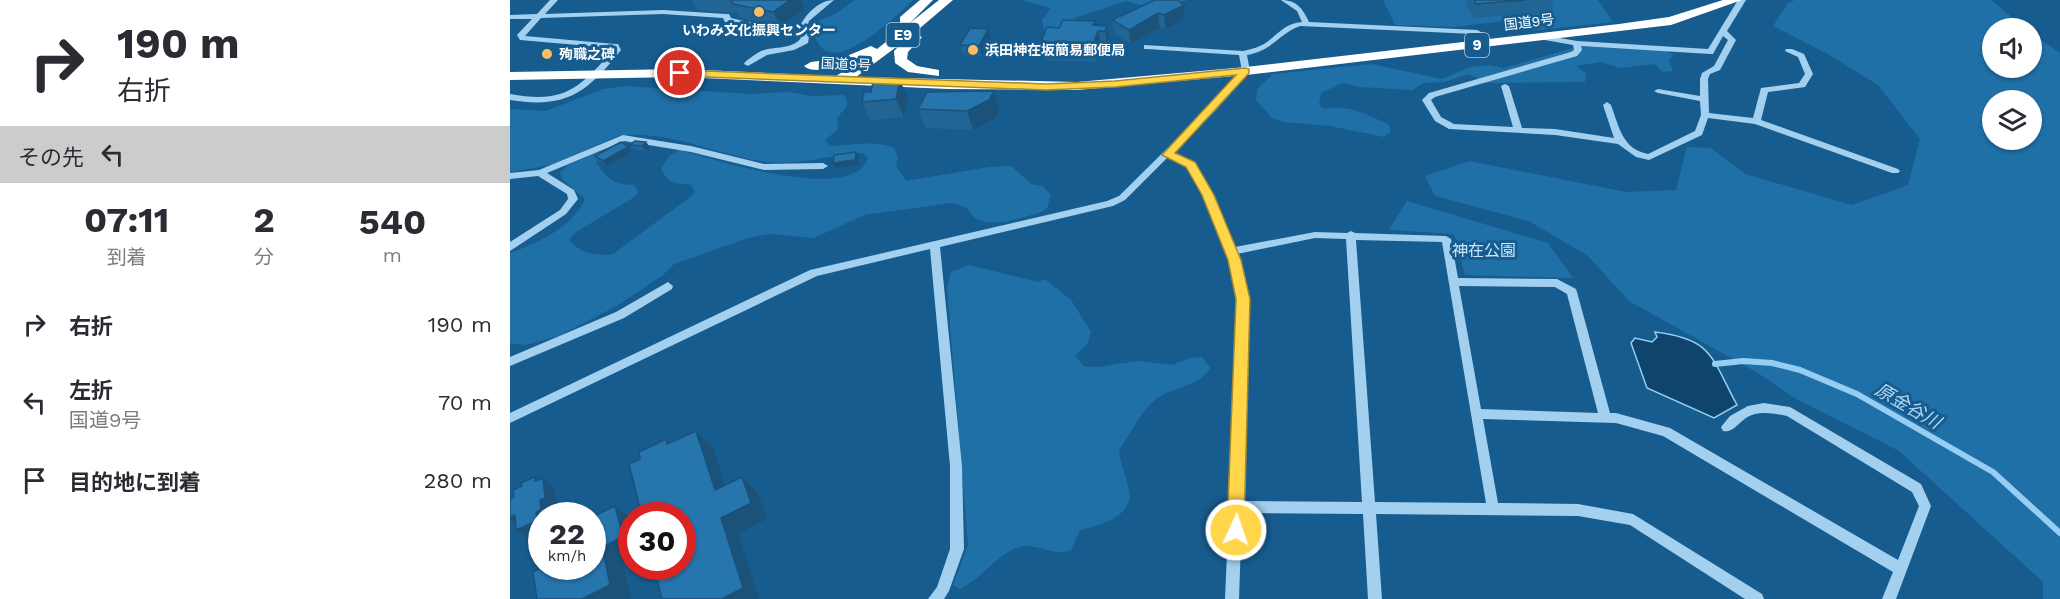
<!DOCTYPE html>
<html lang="ja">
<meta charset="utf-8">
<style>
:root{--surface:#fff;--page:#f7f7f7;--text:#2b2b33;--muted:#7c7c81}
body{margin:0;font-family:"Work Sans","Noto Sans JP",sans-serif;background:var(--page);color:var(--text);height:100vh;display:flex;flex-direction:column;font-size:22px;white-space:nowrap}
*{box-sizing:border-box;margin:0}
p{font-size:20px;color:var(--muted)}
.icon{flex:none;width:33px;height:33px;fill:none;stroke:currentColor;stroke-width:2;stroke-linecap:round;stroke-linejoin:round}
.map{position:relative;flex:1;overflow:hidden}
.details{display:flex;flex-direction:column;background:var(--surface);width:510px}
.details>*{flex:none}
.hud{background:#fff;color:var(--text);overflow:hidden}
.buttons{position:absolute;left:1472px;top:18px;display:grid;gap:12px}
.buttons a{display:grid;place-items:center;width:60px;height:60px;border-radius:50%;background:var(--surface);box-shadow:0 2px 4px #0004;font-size:30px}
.speed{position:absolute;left:18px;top:502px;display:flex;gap:12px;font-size:30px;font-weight:700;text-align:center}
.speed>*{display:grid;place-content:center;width:78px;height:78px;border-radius:50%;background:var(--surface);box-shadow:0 2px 4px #0004;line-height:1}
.speed small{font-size:15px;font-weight:400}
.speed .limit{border:9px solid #d22;background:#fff;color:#111}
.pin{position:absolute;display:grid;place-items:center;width:51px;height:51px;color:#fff;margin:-26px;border:3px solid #fff;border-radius:50%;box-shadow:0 2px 6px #0007}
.me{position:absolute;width:66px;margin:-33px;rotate:3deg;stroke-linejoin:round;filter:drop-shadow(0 0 4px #0008)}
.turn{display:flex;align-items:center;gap:21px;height:126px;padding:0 18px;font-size:27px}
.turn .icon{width:78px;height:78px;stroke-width:2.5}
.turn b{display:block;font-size:42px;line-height:51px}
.then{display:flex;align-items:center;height:57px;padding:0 18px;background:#0003;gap:12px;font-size:22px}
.eta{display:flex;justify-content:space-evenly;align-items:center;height:102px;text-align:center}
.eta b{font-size:36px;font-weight:700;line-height:42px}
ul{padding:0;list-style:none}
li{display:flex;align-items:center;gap:18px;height:78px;padding:0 18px}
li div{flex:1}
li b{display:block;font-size:22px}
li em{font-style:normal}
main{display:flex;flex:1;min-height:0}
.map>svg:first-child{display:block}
.green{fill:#2070a8;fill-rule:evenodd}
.water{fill:#0f446c;stroke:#96cdf2;stroke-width:1.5}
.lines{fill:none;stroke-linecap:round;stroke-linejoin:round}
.stream{stroke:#96cdf2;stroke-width:6}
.minor{fill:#a4d0ef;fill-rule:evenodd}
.highway{fill:#fff;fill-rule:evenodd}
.wall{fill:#216595}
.shaded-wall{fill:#1b5279}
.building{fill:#2675ad;stroke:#1b5279;stroke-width:1.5}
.route{fill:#ffd54a;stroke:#a68a30;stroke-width:1.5}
.poi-dot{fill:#ffbc62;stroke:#175c8f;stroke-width:2}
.labels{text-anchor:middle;stroke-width:6;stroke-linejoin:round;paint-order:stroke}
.far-street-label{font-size:14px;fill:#fff;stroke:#175c8f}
.far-poi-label{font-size:14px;font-weight:bold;fill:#fff;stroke:#175c8f;text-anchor:start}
.shield{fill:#175c8f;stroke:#b9cedd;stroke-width:1.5}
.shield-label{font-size:15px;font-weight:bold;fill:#fff}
.park-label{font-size:16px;fill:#cae7fb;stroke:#175c8f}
.water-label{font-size:18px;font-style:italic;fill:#b0daf6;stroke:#175c8f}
</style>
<main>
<section class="details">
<div class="hud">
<div class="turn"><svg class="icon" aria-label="right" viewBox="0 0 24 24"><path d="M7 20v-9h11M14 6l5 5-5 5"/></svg><div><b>190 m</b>右折</div></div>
<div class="then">その先<svg class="icon" aria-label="left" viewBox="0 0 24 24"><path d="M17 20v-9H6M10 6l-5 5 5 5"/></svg></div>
</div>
<div class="eta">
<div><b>07:11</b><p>到着</p></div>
<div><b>2</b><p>分</p></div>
<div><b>540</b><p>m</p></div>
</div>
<ul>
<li><svg class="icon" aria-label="right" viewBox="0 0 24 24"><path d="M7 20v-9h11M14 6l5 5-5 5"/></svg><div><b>右折</b></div><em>190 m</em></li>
<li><svg class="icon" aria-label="left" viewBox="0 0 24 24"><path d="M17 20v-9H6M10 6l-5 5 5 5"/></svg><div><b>左折</b><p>国道9号</p></div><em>70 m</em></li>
<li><svg class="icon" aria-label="arrive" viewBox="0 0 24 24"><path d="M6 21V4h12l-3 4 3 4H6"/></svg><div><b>目的地に到着</b></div><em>280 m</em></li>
</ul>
</section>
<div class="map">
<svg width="1550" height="599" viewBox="0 0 1550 599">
<rect width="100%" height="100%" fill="#175c8f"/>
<g class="green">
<path d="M345,0H403C388,14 333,69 312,48C309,45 306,40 304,36L309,21L325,14Z"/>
<path d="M512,0H678L641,8L616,1L565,18L561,31L535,33L532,20L541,8Z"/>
<path d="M873,0H1088L1103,22L1020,31L1010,19L944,27L885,25Z"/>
<path d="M1285,0H1481L1515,28H1482V68H1521V33L1550,53V599H1533V582L1389,451L1283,397L1248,373L1119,301L1078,256L1019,221L925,196L915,176L959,161L1116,192L1166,190L1177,147L1201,148L1235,174L1342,205L1398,185L1410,139L1368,85L1316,53L1263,26L1278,3ZM1482,100H1521V140H1482Z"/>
<path d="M1070,46L1157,51L1163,55L1159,61L1163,71L1152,72L1145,64L1110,68L1091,62L1066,66L1076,73L1075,82L977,83L958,74L935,82L913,83L903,90L850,87L833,83L811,93L809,105L815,109C838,104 859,115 879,125L881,132L874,137L820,126L773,122L762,118L746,100L747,89L763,74L861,64L932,79L960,67L979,65L994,68Z"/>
<path d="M116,86L239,94L280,92L301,96L333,95L336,98L337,106L327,118L328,129L315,140L320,146C343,145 363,140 384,148L388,157L386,166L396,181L479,167L501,166L521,184L533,186L541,195L537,208L529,213L494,222H475L465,218L456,207L441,203L354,215L304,238L260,234L238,238L164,264L153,275L105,307L46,337L15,345L0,343V253C28,243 63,227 75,199L52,179L50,173L58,165L89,152L92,154L86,162C97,179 104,185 124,185L128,191L126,196L66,232L59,240C68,253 88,257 103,254L183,195L185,190L179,184C164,184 157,182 151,168L160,155L170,150C202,159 344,205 358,158L353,153C321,154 289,166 257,162C208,156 159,129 108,136L45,164L0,172V109L36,111L93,89Z"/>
<path d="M897,201L1038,243L1063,278L955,275L944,234L879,230Z"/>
<path d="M459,265L528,282L535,279L561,300L581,332L577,345L565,355L573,366L588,367L628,361L662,365L680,358L692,357L700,368C692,384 665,387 649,397C630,410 623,432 609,449C610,464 616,475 619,490C625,516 589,526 570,530L561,550C543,558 525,540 506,548C484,557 471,580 449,589L443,585L458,545L437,287L441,272Z"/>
</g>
<path class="water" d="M1145,332C1203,339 1201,357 1227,405L1204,418L1137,388L1121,343L1125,338L1142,342L1147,337Z"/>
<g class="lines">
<path class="stream" d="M1205,364L1233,361L1262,363L1290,370L1347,394L1483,472L1550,533"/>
<g class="minor">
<path d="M40,0H48L35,14L153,10L216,14H219L221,18L290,34L288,30C294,16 308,0 324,0L299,21L296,30L299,37L298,43L284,50L257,55L238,66L234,64L235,62C240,58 245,54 251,51C264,46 282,50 291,38L215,22L213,18L153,14L31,18L15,36L105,44H108L111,50C77,93 56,109 0,100V94C54,104 69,89 103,50L102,48L10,40L7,35L22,19H0V15L27,14Z"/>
<path d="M771,0C787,0 793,9 799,22L967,30L971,32L976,44L972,46H969L964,34L790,26C768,34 764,50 737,55L740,71L739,73L705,111L662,154L684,162L703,195L725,247L805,232L837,233L841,231L845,233L936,236L941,239L948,278L1047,279L1066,289L1067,292L1100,413H1106L1160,428L1388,560L1409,506L1402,492L1277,416C1266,414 1253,411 1242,415C1231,418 1224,434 1213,431L1211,427L1220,416L1238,406L1254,403L1280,407L1411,484L1421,506L1386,599H1372L1383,572L1153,436L1106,423L973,419L988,503L1068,504L1123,514L1252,594L1254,599H1235L1120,525L1068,516L866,514L872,599H858L853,514L732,513L729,599H715L728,299L720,260L693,195L678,166L657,158L615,200L603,206L430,247L452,466L454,549L439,591L434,599H418L427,587L440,549V466L420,249L307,276L0,423V413L300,270L597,201L609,196L699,107L732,71L729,55L637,49H634V45L733,51C742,49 750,47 757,42C769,33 776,23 792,22L787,11ZM805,238L836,239L852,502L732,501L738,299L727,254ZM846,240L932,242L976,503L865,502ZM949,286L1045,287L1057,294L1088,413L971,409Z"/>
<path d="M1228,0H1236L1217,31L1226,40L1210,70L1200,74L1198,79L1199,113L1243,118L1251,88L1289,83L1295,74L1288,57L1275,51L1276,49H1282L1294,54L1303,74L1295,87L1258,92L1251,120L1388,169L1390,171L1388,173H1382L1245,124L1198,118L1192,135L1139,160L1126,157L1108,144L1045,135L939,129L925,121L912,100L919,93L1061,52L1064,50L1063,45L1029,39V35H1032L1067,41L1198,49ZM1213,36L1218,40L1204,66L1192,73L1190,79V96L1148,89L1144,91L1148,93L1190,101L1191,115L1185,131L1138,154C1112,149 1109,126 1101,105L1097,102L1093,105L1104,138L1045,129L1012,128L999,86L995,84L991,86L1003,127L944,124L931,117L921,100L925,97L1067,56L1072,50L1071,46L1200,54H1203Z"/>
<path d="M113,135L181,146L254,164L313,163L318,166L313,169L254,170L181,152L114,141L37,173L64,190L68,199L56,214L0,251V242L50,210L58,199L57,194L28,176L0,179V173L29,170Z"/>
<path d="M158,282L163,286L162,289L114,318L0,366V357L106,312Z"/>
</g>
<g class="highway">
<path d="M410,0H423L400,23H390V17Z"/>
<path d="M429,0H443L403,34L412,37L398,52L397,59L407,66L429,70V76L398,72L385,63L384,51L393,42L346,77L567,82L736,67L1109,24L1159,17L1213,0H1232L1161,25L736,75L567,90L438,89L170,77L0,80V72L170,69L326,76L357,57C344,63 306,77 294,66L301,62L332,58L361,46L367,49Z"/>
</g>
</g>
<g class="wall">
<path d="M182,0H291L295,8L270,26L230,18L227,13L187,10Z"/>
<path d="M956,0H1044L1041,12L964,18L955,3Z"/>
<path d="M674,5L675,19L656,29L650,28L621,44L604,34L602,20Z"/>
<path d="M585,21L586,25L597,26L600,44L598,50L592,49L587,62L535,60L531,42L549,28Z"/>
<path d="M478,29L481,39L472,56L453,55L450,45Z"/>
<path d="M398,98L394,117L360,121L352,102Z"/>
<path d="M408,109L489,110L485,119L463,130L415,128Z"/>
<path d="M125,141L140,147L136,151L124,150L120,145Z"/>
<path d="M122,152L97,166L89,161L85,156Z"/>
</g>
<g class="shaded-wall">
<path d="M280,0H291L295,8L270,26L263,12Z"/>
<path d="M674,5L675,19L656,29L654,15Z"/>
<path d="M648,13L650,28L621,44L619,30Z"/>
<path d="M585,21L587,34L588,31L592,49L587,62L583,44V25Z"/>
<path d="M597,26L600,44L598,50L595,31Z"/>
<path d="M478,29L481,39L472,56L469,46Z"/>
<path d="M390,80L398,98L394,117L386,99Z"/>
<path d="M484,91L489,110L485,119L463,130L457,111Z"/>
<path d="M136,142L140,147L136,151L132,146Z"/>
<path d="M118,147L122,152L97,166L93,161Z"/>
<path d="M346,152L349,157L348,165L325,168L323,163Z"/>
<path d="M186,431L203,448L222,507L205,490Z"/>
<path d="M25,477L33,483V478L44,487L47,506L42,508L43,516H32V532L19,538L6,530L26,512Z"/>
<path d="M232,477L248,493L257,519L228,534L249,599H212L211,518Z"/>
<path d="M105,506L122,519V558L113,562L121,599H72L92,547Z"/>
<path d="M5,515L10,526L0,520V517Z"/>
</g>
<g class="building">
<path d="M221,0H280L263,12L223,4Z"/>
<path d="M645,0H667L674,5L654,15L648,13L619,30L602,20Z"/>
<path d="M964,0H1016L966,4Z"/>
<path d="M553,20L585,21L583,25L597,26L595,31H588L583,44L531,42L537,27L549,28Z"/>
<path d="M460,28L478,29L469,46L450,45Z"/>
<path d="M390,80L386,99L352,102L354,92H361L363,82Z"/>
<path d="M484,91L479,100L457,111L408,109L417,92Z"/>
<path d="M125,141L136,142L132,146L120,145Z"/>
<path d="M111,142L118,147L93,161L85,156Z"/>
<path d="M346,152L345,160L323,163L324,155Z"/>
<path d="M186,431L205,490L232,477L241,503L211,518L233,588L212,599H152L144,567H172V516H132L119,464L130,459L129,452L156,439L157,444Z"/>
<path d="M25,477V481L33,478L35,498L30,500L31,510L26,512L27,521L6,530L5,515L0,517V499L4,497L3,490L12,486L11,483Z"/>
<path d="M105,506L113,537L92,547L100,585L72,599H27L23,572L32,567H82V517Z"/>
</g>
<path class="route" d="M735,68L739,69V73L665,153L685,162L704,195L731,260L740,299L734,530L732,536L726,538L720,536L717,530L726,299L718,260L692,195L676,167L652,155L726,75L605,87L536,90L170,76L165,73L170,70L536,84L605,81Z"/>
<g class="poi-dot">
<circle cx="249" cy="12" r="6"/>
<circle cx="463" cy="50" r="6"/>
<circle cx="37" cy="54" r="6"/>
</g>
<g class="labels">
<g class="far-street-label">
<text transform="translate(1019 22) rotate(-7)" y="5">国道9号</text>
<text transform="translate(336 64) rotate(3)" y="5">国道9号</text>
</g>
<g class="far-poi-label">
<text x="249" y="35" text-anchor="middle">いわみ文化振興センター</text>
<text x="475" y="55">浜田神在坂簡易郵便局</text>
<text x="49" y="59">殉職之碑</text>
</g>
<g class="shield">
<rect x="376.5" y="23" width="33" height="24" rx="4.5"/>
<rect x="955" y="33" width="24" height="24" rx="4.5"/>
</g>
<g class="shield-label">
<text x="393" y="40">E9</text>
<text x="967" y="50">9</text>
</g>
<g class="park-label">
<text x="974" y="256">神在公園</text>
</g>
<g class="water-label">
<text transform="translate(1398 406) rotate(30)" y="6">原金谷川</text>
</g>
</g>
</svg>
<div class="buttons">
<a><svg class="icon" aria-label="sound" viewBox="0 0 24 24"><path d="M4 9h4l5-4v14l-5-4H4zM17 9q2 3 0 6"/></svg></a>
<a><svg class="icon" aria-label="layers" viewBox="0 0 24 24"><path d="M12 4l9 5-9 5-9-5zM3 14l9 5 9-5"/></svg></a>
</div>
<div class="speed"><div>22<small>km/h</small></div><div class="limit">30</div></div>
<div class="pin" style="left:170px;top:73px;background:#d93025"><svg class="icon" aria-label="arrive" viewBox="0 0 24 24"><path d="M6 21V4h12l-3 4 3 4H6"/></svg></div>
<svg class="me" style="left:726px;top:530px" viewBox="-20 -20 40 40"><circle r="17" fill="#ffd54a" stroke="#fff" stroke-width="3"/><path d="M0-11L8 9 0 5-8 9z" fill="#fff"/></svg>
</div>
</main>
